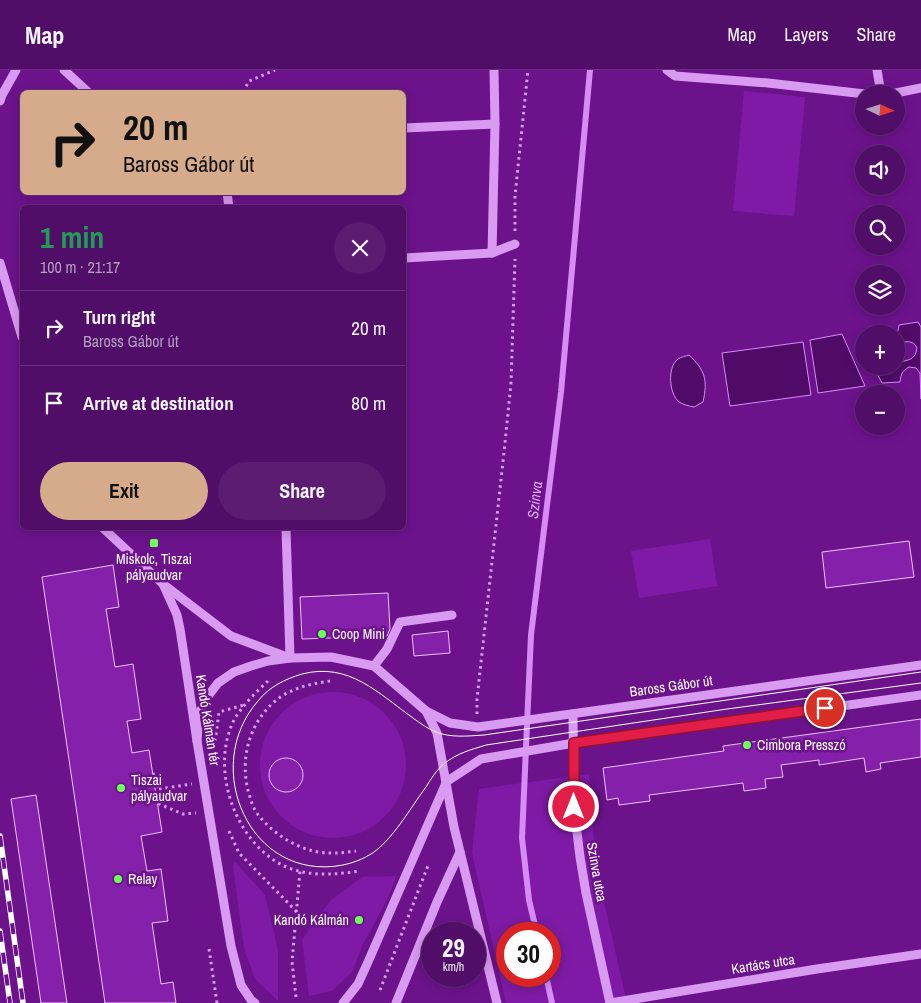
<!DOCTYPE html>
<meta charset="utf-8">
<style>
:root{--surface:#510e69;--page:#5b1c71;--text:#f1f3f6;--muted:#b49cc0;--line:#672e7d;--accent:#d6ab8b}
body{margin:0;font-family:"Archivo Narrow",sans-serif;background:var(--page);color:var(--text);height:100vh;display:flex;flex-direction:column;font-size:19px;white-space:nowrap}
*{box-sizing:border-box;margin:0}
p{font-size:16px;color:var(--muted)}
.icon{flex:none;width:28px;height:28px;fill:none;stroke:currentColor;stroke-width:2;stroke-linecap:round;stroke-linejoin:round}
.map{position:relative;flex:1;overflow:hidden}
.sheet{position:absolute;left:20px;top:135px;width:386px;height:325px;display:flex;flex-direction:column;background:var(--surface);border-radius:8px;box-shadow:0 2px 12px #0003,0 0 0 1px var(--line)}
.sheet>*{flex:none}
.hud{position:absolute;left:20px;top:20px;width:386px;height:105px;border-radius:8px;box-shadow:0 2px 12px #0003,0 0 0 1px var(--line);background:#d6ab8b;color:#111;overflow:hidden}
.needle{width:32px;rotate:94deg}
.controls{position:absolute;left:855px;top:15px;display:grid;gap:10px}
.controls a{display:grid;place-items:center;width:50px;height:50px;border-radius:50%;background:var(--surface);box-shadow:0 2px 12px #0003,0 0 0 1px var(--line);font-size:25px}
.speed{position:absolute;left:421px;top:852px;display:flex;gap:10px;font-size:25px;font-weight:700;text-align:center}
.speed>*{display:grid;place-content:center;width:65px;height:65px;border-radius:50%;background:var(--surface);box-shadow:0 2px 12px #0003,0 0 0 1px var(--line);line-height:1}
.speed small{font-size:12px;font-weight:400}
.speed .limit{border:8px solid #d22;background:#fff;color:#111}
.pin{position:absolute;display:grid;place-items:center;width:42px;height:42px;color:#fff;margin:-21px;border:2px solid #fff;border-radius:50%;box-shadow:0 1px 5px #0007}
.me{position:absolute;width:55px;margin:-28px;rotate:0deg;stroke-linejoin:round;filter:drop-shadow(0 0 4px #0008)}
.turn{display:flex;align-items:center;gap:18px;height:105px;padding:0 20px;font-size:22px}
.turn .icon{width:65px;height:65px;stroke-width:2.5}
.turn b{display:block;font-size:35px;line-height:42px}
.round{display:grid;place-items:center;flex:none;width:52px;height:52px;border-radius:26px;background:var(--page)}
.summary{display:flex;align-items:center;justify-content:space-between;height:85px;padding:0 20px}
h1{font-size:30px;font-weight:700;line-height:38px;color:#1e9e55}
.cta{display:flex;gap:10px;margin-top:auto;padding:10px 20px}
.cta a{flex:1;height:58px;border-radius:30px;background:var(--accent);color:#111;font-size:20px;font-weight:700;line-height:58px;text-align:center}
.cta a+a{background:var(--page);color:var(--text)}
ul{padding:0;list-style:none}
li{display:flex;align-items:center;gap:15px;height:75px;padding:0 20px;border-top:1px solid var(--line)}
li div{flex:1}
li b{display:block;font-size:19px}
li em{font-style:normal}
header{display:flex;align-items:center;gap:30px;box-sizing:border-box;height:70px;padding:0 25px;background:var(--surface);border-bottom:1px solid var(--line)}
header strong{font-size:24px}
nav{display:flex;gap:28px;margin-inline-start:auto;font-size:18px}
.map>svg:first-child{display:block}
.green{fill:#7f1aa6;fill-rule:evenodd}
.water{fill:#500b68;stroke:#d68cf4}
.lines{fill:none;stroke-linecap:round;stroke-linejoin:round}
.stream{stroke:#d68cf4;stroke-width:6}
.building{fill:#8520ab;stroke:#ecc1fc}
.path{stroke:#d99af1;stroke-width:3;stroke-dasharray:2.5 4;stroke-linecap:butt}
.minor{stroke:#d99af1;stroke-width:9}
.tram{stroke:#fff;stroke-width:1}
.rail-casing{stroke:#fff;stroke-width:5.5}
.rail{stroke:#6c138c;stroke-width:4;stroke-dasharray:11;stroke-linecap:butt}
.route-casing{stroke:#92132f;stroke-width:12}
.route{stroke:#e11d48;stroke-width:9}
.poi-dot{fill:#6dff5a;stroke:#6c138c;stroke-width:2}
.labels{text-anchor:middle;stroke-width:5;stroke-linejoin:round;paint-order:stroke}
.poi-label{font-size:14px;fill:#fff;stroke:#6c138c;text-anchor:start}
.street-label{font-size:14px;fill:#fff;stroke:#6c138c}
.water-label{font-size:15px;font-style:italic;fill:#e1a6f8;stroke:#6c138c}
</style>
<header>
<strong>Map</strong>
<nav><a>Map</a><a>Layers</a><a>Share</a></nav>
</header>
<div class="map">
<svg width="921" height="933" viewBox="0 0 921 933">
<rect width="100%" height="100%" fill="#6c138c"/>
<g class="green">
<path d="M744,21L805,27L794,146L733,141Z"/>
<path d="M710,469L717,516L639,528L631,481Z"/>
<circle cx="333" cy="695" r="73"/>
<path d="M589,704L596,797L627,933H506L472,783L479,719ZM508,864H550V906H508Z"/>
<path d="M235,792L265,825L278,880V931L255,909L244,878L233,796Z"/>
<path d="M397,806L387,830L363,874L352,902L332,921L309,926L302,870L330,831L362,807Z"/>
</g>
<g class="water">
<path d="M918,252L921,257V329L920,303L916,298L909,297C902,301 901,304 900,312L882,313L873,296H896V292C907,291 916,290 917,278C913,269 905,272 896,273V264H895L898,261L899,255Z"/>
<path d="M842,264L865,316L818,323L810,270Z"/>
<path d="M803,272L811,325L730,336L722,283Z"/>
<path d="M689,285C705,300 708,310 703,332L694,337C689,336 684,335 679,332C669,324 667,297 678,289C681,287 686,286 689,285Z"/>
</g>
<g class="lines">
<g class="stream">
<path d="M537,864L529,830L522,768L531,565L561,322L590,0"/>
<path d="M546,906L552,933"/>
</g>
</g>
<g class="building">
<path d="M909,471L914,507L826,518L822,482Z"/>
<path d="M113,495L119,537L106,539L115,597L133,594L141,649L127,651L132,683L149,680L162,762L141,766L147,801L161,799L168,851L152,853L161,914L173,912L176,933H105L42,507Z"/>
<path d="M388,523L390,559L387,566L302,569L300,527Z"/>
<path d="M448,561L450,583L414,586L412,565Z"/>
<path d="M921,649V687L880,693L881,699L866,702L864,688L819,695V690L781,695L783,707L765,709L766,718L744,721L743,713L649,725L650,731L619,735L618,728L607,730L603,698L724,681L723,676Z"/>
<circle cx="286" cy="705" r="17"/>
<path d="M36,725L67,933H41L11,729Z"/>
</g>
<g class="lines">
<g class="path">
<path d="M243,22L249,11L275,0"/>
<path d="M515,161V126L528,0"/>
<path d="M268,611C256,622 244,634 235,648C209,697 234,770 282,795C306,807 334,805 360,801"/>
<path d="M330,611C310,614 290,618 274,632C247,656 239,694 250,727C252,734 255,742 260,747C274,764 296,778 318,782C331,784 343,783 356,781"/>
<path d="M477,644V629L505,373L511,313L515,189"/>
<path d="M216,665L219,642L244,635"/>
<path d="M153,703L159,719L157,733L183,744L196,743"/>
<path d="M159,719L192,714"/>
<path d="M229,761L239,783L297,842"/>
<path d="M209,879L217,933"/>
<path d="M380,920L429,793"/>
<path d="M296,927L292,892L300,801"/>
</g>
<g class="minor">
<path d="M64,0L88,22"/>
<path d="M667,0L675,6L768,13L865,24"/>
<path d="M877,0L881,24"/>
<path d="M891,24L921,18"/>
<path d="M0,31L2,25L16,0"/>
<path d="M404,58L495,54"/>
<path d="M227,122L229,138"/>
<path d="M492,183L495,54L494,0"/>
<path d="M404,188L492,183L515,174"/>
<path d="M0,193L22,267"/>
<path d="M103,458L163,514L231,566L287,587"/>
<path d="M286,458L290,588"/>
<path d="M163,514L177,545L180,559L197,671L231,876L241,915L251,930L255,933"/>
<path d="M374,596L387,579L400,552L452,545"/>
<path d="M426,641L437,663L454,757L497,933"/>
<path d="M573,644L574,737L580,787L586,823L610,933"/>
<path d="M197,671L199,644L208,626L218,613L234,602L251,596L268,591L290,588L331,587L374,596L426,641L450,653L478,657L921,595"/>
<path d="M446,712L481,689L574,673L921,625"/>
<path d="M343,933L358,914L368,892L446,713"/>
<path d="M396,933L437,832L460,782"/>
<path d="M610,933L817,899L921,884"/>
</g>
<path class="tram" d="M921,602L484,665C468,666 451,668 436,662C428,659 420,653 413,648C378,623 349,592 302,604C285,609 269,617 258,631C200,697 250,813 343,795C353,793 363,789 371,784C392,771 411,737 426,717C431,709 437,699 445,693C458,683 470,680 486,675L727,639L921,613"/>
<defs>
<g id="rail">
<path d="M0,766L23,933"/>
<path d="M0,861L10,933"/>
</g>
</defs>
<use href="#rail" class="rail-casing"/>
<use href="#rail" class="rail"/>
</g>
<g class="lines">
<defs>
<path id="route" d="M574,737V673L825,638"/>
</defs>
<use href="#route" class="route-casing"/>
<use href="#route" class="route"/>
</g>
<g class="poi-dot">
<rect x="149" y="468" width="10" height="10" rx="2.5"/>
<circle cx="322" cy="564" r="5"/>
<circle cx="747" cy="675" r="5"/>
<circle cx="121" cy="718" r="5"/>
<circle cx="118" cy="809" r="5"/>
<circle cx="359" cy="850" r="5"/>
</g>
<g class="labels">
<g class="poi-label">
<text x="154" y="494" text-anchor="middle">Miskolc, Tiszai<tspan x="154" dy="16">pályaudvar</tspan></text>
<text x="332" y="569">Coop Mini</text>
<text x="757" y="680">Cimbora Presszó</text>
<text x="131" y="715">Tiszai<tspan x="131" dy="16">pályaudvar</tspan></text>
<text x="128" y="814">Relay</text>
<text x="349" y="855" text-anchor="end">Kandó Kálmán</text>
</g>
<g class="street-label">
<text transform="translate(671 616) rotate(-8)" y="5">Baross Gábor út</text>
<text transform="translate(208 650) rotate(81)" y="5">Kandó Kálmán tér</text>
<text transform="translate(597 802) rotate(80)" y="5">Szinva utca</text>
<text transform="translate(763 894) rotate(-9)" y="5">Kartács utca</text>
</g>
<g class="water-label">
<text transform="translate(535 430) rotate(-83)" y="5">Szinva</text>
</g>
</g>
</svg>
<div class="controls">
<a><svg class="needle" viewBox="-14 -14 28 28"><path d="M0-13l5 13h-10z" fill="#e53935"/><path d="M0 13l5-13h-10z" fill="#b49cc0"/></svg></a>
<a><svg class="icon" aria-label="sound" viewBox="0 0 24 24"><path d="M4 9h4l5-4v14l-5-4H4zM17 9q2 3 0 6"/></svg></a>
<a><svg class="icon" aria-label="search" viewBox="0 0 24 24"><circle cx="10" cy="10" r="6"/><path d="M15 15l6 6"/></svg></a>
<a><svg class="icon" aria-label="layers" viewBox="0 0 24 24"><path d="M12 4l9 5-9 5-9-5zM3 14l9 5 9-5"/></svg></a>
<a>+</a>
<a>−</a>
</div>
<div class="speed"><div>29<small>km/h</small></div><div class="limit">30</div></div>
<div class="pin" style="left:825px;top:638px;background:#d93025"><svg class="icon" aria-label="arrive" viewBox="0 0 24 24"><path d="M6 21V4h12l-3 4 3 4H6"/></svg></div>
<svg class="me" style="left:574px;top:737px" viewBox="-20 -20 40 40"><circle r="17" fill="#e11d48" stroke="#fff" stroke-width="3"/><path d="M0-11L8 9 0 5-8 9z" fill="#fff"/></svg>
<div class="hud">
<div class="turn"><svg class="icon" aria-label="right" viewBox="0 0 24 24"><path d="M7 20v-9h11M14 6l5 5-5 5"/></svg><div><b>20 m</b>Baross Gábor út</div></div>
</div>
<section class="sheet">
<div class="summary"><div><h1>1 min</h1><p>100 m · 21:17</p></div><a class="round"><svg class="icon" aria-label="close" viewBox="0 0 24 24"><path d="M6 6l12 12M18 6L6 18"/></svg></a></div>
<ul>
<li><svg class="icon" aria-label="right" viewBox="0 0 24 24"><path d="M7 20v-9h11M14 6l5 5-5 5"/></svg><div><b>Turn right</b><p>Baross Gábor út</p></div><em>20 m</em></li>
<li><svg class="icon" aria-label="arrive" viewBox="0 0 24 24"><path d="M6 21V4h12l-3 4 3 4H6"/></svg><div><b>Arrive at destination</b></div><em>80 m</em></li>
</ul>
<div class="cta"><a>Exit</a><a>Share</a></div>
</section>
</div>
